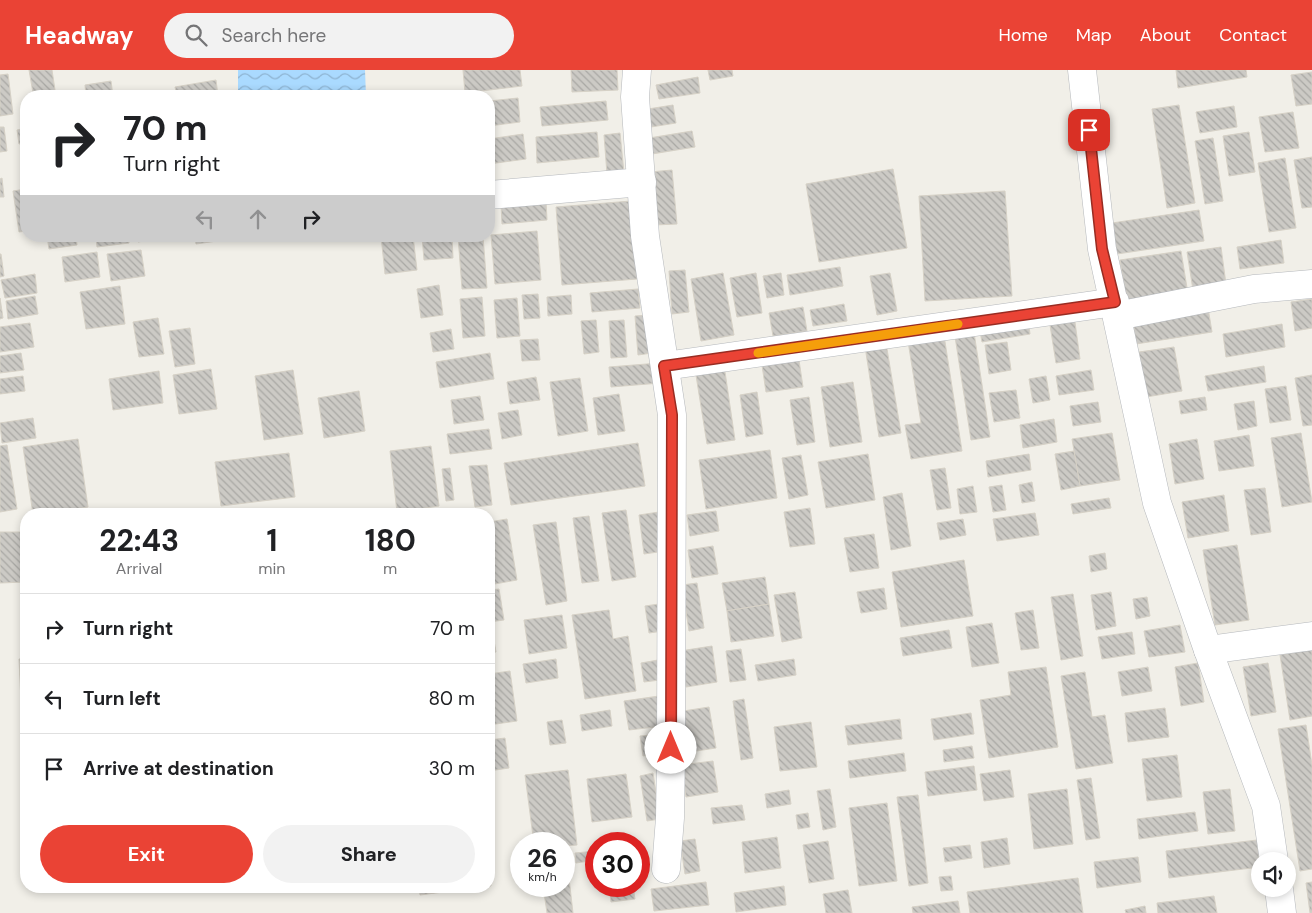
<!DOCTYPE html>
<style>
:root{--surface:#fff;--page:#f2f2f2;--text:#202124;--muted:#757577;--line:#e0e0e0;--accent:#ea4335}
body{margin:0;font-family:"DM Sans",sans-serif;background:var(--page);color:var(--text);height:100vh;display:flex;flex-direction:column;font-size:19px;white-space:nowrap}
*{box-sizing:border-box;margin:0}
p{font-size:16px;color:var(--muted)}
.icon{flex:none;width:28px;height:28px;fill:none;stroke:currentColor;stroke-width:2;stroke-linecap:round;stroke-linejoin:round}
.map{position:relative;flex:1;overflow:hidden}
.details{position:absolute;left:20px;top:438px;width:475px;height:385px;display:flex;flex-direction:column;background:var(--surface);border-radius:20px;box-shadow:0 2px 8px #0003}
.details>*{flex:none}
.guide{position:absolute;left:20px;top:20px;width:475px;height:152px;border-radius:20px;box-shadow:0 2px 8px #0003;background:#fff;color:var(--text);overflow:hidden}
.controls{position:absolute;left:1251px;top:782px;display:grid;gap:10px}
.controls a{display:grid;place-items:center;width:45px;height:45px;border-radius:50%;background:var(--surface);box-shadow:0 2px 8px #0003;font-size:25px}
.speed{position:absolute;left:510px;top:762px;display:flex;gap:10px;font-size:25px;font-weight:700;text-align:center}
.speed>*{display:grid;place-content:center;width:65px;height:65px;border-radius:50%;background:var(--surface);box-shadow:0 2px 8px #0003;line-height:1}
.speed small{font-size:12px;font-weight:400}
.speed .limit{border:8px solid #d22;background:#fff;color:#111}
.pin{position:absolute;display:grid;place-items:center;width:42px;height:42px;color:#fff;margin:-21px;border-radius:10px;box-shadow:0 2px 8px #0006}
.me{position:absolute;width:55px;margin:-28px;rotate:0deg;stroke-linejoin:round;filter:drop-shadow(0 0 4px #0008)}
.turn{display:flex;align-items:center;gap:18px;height:105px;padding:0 20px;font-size:22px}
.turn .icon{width:65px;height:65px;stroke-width:2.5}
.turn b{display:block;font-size:35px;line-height:42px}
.lanes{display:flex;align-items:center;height:48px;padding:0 20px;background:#0003;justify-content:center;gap:25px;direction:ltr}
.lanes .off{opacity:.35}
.eta{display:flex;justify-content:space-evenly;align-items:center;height:85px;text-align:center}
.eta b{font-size:30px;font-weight:700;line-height:35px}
.action{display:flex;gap:10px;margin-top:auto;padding:10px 20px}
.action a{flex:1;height:58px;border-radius:30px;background:var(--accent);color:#fff;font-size:20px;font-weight:700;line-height:58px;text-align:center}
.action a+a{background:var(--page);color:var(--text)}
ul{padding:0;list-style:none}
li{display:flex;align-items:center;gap:15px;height:70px;padding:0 20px;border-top:1px solid var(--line)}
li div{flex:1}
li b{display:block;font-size:19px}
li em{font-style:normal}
header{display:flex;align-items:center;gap:30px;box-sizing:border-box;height:70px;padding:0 25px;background:var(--accent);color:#fff}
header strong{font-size:24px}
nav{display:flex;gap:28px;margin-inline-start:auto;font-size:18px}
.search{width:350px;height:45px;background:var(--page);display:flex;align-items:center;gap:12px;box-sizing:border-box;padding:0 18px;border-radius:28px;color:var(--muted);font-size:19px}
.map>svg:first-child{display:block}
.water{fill:url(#water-waves)}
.building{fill:url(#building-back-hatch);stroke:#d6d1c6}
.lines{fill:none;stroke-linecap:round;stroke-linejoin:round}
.minor-casing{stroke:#b5b8bc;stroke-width:29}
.minor{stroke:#fff;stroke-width:28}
.route-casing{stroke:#982c22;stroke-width:12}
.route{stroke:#ea4335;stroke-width:9}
.slow{stroke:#f59e0b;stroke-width:9}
</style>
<header>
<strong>Headway</strong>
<div class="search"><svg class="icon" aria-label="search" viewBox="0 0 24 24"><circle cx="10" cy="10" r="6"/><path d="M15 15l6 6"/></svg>Search here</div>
<nav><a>Home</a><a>Map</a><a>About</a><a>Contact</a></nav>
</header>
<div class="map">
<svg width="1312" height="843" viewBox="0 0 1312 843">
<defs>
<pattern id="water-waves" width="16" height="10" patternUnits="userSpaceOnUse" patternTransform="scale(1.25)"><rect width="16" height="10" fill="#aadaff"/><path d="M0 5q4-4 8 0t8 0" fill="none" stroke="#8eb4d2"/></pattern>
<pattern id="building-back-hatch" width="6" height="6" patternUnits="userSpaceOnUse" patternTransform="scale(1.25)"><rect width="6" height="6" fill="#cccac5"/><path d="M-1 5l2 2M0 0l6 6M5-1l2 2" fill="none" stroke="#a9a8a4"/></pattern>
</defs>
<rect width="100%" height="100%" fill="#f1efe8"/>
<path class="water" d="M238,0H365L366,26H238Z"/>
<g class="building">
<path d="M29,0H52L55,20L33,23Z"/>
<path d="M463,0H520L522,16L465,23Z"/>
<path d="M571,0H617L618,20L572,22Z"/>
<path d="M708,0H732L733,6L710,10Z"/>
<path d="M1176,0H1246L1247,7L1178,18Z"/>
<path d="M1312,2V34L1296,36L1291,5Z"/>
<path d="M8,4L13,44L0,46V5Z"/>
<path d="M698,7L700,23L659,29L656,15Z"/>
<path d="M216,10L218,26H177L175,17Z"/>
<path d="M111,11L113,26H86L85,15Z"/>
<path d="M518,28L520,52L489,56V31Z"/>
<path d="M606,31L608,50L542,56L540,37Z"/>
<path d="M673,35L676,53L651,57L648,39Z"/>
<path d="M1179,35L1195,133L1167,138L1152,39Z"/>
<path d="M1234,36L1237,57L1200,63L1196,42Z"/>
<path d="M1293,42L1299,78L1265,82L1259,47Z"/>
<path d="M0,57H4L7,81L0,82Z"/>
<path d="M26,58V73L19,74L17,60Z"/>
<path d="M692,61L695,77L652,84L649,68Z"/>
<path d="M597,62L599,87L537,93L536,67Z"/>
<path d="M1249,62L1255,102L1229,106L1223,66Z"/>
<path d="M620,63L624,103L607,104L604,65Z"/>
<path d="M523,64L526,89L489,94V69Z"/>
<path d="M1213,68L1223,131L1205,134L1195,71Z"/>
<path d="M1312,87V137L1302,138L1294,90Z"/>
<path d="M1285,88L1296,158L1269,162L1258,93Z"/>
<path d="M893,99L907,178L819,192L806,114Z"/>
<path d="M672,100L677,154L654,155L650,102Z"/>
<path d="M2,108L4,127H0V109Z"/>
<path d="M26,119V161L19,162L13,121Z"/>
<path d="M1005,121L1012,226L925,231L919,126Z"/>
<path d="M546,131L547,150L502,154L501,135Z"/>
<path d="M631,131L637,209L562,215L556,137Z"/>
<path d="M1199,140L1204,171L1117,184L1112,153Z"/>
<path d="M537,161L541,210L495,214L491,165Z"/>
<path d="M47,166H76L77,175L49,179Z"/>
<path d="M96,166H128L129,173L97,177Z"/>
<path d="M137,166H166V167L138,172Z"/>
<path d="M195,166H223L224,170L196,174Z"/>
<path d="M381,166H413L417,200L385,204Z"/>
<path d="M422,166H452L453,188L424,190Z"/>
<path d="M458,166H483L487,218L462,219Z"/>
<path d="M1281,170L1284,193L1240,199L1237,177Z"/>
<path d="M1221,177L1226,214L1193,220L1187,182Z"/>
<path d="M141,180L145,206L111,211L107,184Z"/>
<path d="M1181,181L1189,230L1128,240L1120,190Z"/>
<path d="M97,182L100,207L65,212L62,187Z"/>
<path d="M0,184H1L4,206L0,207Z"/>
<path d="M840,197L843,216L790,225L787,205Z"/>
<path d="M685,200L689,242L672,244L669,201Z"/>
<path d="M723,203L734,265L701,271L691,209Z"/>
<path d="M756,203L762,243L737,247L730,208Z"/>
<path d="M781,203L784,225L767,228L763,206Z"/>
<path d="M890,203L897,241L877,245L870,206Z"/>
<path d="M35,204L37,223L5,228L1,210Z"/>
<path d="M439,215L443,245L421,248L417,219Z"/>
<path d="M120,216L125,254L86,259L80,222Z"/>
<path d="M638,219L640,238L592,242L590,223Z"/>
<path d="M538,224L540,248L524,249L522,225Z"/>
<path d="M571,225L572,244L548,246L547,227Z"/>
<path d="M35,226L38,244L8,249L6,231Z"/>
<path d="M482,227L485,266L463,268L460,229Z"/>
<path d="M0,228L3,248L0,249Z"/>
<path d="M517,228L520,266L497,268L494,230Z"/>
<path d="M1312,229V258L1295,261L1291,232Z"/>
<path d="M844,234L847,251L813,256L810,240Z"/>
<path d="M803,237L807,261L773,266L769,243Z"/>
<path d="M1208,238L1212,262L1136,274L1133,250Z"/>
<path d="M649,245L652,283L638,285L635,246Z"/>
<path d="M1074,245L1080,289L1056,293L1049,249Z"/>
<path d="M158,248L164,284L139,287L133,252Z"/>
<path d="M1028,248L1030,264L982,272L979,256Z"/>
<path d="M596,250L599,282L584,284L581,251Z"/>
<path d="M624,250L627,287L611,288L609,251Z"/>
<path d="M30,253L34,277L0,282V257Z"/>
<path d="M1282,254L1285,277L1226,287L1223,264Z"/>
<path d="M973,256L990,367L971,370L954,260Z"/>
<path d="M190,258L195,294L175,297L169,261Z"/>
<path d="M451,259L454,279L433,282L430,263Z"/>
<path d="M943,259L962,381L911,389L905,355L921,353L907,265Z"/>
<path d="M885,267L901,363L879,367L864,270Z"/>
<path d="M538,269L540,290L522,291L520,270Z"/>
<path d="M1007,272L1011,300L989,304L985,275Z"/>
<path d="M797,277L803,317L766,322L760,282Z"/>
<path d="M1174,277L1182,321L1146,327L1139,282Z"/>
<path d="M21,283L24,300L0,303V286Z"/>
<path d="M490,283L494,309L440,318L436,292Z"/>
<path d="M659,293L660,313L611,317L609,297Z"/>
<path d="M724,295L735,370L707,374L695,299Z"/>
<path d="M1264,296L1266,312L1208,321L1205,306Z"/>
<path d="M211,299L217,339L179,344L173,305Z"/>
<path d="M293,300L303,364L264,370L255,306Z"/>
<path d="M1091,300L1094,320L1059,325L1056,306Z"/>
<path d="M159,301L163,333L113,340L109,309Z"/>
<path d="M1312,305V355L1303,356L1295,308Z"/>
<path d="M23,306L25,321L0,324V309Z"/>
<path d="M1046,306L1050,330L1033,333L1029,309Z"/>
<path d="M536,307L540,330L510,334L507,312Z"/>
<path d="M580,308L588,361L558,366L550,312Z"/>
<path d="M853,312L862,372L830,377L821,317Z"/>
<path d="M1286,316L1291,350L1270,353L1265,319Z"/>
<path d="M1016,320L1020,348L994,352L989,323Z"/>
<path d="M359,321L365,361L324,368L318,328Z"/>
<path d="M757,322L763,364L746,367L740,325Z"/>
<path d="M619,324L625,361L598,365L593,328Z"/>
<path d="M480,326L484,350L454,354L451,330Z"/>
<path d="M809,327L815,372L797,375L790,330Z"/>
<path d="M1205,327L1207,340L1181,344L1179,331Z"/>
<path d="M1254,331L1257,356L1238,360L1234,334Z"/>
<path d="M1098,332L1101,352L1073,356L1070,336Z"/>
<path d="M518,340L522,365L502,369L498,343Z"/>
<path d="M33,348L36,368L2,373L0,353Z"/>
<path d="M1054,349L1057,372L1023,378L1020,355Z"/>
<path d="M489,359L492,379L450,384L447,364Z"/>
<path d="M1112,363L1120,410L1080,416L1072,369Z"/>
<path d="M1301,363L1312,432L1282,437L1271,368Z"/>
<path d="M1249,365L1254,396L1219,401L1214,371Z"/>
<path d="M78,369L88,437L45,444H33L23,377Z"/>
<path d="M1197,369L1204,409L1175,414L1169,374Z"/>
<path d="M638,373L645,416L511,435L504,393Z"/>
<path d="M7,375L17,439L0,442V376Z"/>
<path d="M431,376L439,436L397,442L390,381Z"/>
<path d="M770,380L777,428L706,439L699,390Z"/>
<path d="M1074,381L1080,416L1061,420L1055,384Z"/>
<path d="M289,383L295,427L221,436L215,392Z"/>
<path d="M868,384L875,430L826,438L818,392Z"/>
<path d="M1029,384L1031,400L988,407L986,391Z"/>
<path d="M801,385L808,425L789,429L782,388Z"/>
<path d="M487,395L492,435L475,437L469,396Z"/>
<path d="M450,398L454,430L446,431L442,399Z"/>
<path d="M945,398L951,438L937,440L930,400Z"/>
<path d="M1032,412L1035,431L1022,433L1019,415Z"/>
<path d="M1002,415L1006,440L993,442L989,417Z"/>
<path d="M973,416L977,442L960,444L957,419Z"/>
<path d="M1265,418L1271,462L1251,465L1244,420Z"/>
<path d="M902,423L911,476L891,480L883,427Z"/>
<path d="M1224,425L1229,461L1188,468L1182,432Z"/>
<path d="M1109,428L1111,438L1073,444L1071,434Z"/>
<path d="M810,438L815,474L790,477L784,442Z"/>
<path d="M626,440L636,507L612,511L602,443Z"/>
<path d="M716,441L719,461L690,466L687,445Z"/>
<path d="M659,442L665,481L644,484L639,445Z"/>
<path d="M1035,443L1039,465L997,471L993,449Z"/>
<path d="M589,446L599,511L582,513L573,448Z"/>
<path d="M507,449L517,510L489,515V452Z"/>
<path d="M963,449L966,465L940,470L937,453Z"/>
<path d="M556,452L567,531L546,535L533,455Z"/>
<path d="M0,462H26V512L0,513Z"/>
<path d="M874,464L879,498L850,502L844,468Z"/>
<path d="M1237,475L1249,550L1215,555L1203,480Z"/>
<path d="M713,476L718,504L692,508L688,480Z"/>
<path d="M1105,483L1107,499L1091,502L1089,486Z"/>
<path d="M964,490L973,546L901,557L892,502Z"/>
<path d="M765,507L769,534L727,541L722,513Z"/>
<path d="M697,513L704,558L689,561L682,515Z"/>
<path d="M884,518L887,539L861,543L857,522Z"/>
<path d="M499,519L504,550L489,552V520Z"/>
<path d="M795,522L802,568L782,572L774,525Z"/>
<path d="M1111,522L1116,556L1096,560L1091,525Z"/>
<path d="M1073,524L1083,586L1061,590L1051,527Z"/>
<path d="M1147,527L1150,546L1136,549L1133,529Z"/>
<path d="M659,534L663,561L649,563L645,536Z"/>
<path d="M769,534L774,566L731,572L727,541Z"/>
<path d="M609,540L613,569L628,566L636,621L585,629L572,545Z"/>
<path d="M1033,540L1039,578L1021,580L1015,543Z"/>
<path d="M562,545L567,578L529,584L524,550Z"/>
<path d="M992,553L999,593L972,597L966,557Z"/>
<path d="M1180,555L1185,582L1149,587L1144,561Z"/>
<path d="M949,560L952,578L903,586L900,568Z"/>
<path d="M1132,562L1135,584L1102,589L1098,567Z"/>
<path d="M489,565H493L496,582L489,583Z"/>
<path d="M712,576L717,612L686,617L680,581Z"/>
<path d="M741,579L746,610L730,612L726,581Z"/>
<path d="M1312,579V646L1290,650L1280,585Z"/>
<path d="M26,588V630L21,631L19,589Z"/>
<path d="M556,589L558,608L526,613L523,594Z"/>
<path d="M794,589L796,605L758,611L755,595Z"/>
<path d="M658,590L660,610L644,612L641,593Z"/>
<path d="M1198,593L1204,632L1181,636L1175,597Z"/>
<path d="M1268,593L1276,642L1251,646L1243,597Z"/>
<path d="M1046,597L1058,677L989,688L980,630L1011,625L1008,602Z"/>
<path d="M1148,597L1152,621L1122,626L1118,602Z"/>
<path d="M510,601L517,651L489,655V604Z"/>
<path d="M1085,602L1092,647L1105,645L1113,693L1076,699L1061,606Z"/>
<path d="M659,626L663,656L629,660L624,631Z"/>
<path d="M744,629L753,688L741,690L733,631Z"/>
<path d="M709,637L716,678L683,683L677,642Z"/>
<path d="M1165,638L1169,667L1128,672L1125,643Z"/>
<path d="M610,640L612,656L582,661L580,645Z"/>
<path d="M971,643L974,664L934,670L931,649Z"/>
<path d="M900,649L902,669L848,675L845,656Z"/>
<path d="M562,650L566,673L550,675L547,652Z"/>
<path d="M811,652L817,697L780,701L774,657Z"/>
<path d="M1306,655L1312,695V799L1300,801L1278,659Z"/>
<path d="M651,665L653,684L643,686L640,666Z"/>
<path d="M505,668L509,698L489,701V670Z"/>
<path d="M972,676L974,688L944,692L943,680Z"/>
<path d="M904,683L906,701L850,708L848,691Z"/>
<path d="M1177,685L1182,727L1147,731L1142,689Z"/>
<path d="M713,691L718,722L686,727L681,695Z"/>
<path d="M974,696L977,720L928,726L925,702Z"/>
<path d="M568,700L577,775L564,776V774H534L525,705Z"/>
<path d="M1010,700L1014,727L984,731L980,704Z"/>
<path d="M653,703L660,749L647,751L640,706Z"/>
<path d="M626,704L632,747L592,752L587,709Z"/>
<path d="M1091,708L1100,768L1086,770L1077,710Z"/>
<path d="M830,719L836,757L823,760L817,721Z"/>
<path d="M1067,719L1073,774L1034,779L1028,724Z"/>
<path d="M1230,719L1235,761L1208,764L1203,722Z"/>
<path d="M789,720L791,734L767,738L765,724Z"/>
<path d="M918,725L928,813L909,816L897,727Z"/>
<path d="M887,733L897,811L859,816L849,738Z"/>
<path d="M742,735L745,750L713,754L711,738Z"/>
<path d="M1195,742L1198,761L1139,769L1137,749Z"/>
<path d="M808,743L810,757L798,759L796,745Z"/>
<path d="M777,767L781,798L745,803L742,772Z"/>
<path d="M1007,768L1010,794L984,798L981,772Z"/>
<path d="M695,769L700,801L685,804L680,771Z"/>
<path d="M1257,770L1260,797L1169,808L1166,781Z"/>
<path d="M828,771L834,809L809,813L803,775Z"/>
<path d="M970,775L972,788L945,792L943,778Z"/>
<path d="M596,781V790L576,793L575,783Z"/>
<path d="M1138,787L1141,812L1097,818L1094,792Z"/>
<path d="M489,795L491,816H489Z"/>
<path d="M951,806L953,820L941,821L939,807Z"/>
<path d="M564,808H569L573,843H547L543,816H564Z"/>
<path d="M1078,808L1083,843H970L967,822Z"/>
<path d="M706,812L709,835L654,841L651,819Z"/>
<path d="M1312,812V843H1310L1306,813Z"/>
<path d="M419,816H489L420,825Z"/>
<path d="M609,816H633L635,829L611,832Z"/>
<path d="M784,816L786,835L736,842L734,823Z"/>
<path d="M848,820L852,843H826L823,824Z"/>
<path d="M1214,826L1217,843H1158L1157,833Z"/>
<path d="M958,831L960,843H913L912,837Z"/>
<path d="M1145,836L1146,843H1126L1125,840Z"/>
</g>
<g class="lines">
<defs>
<g id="minor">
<path d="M637,0L635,27L645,166L672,345L671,679L670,748L666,799"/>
<path d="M1082,0L1102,179L1157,433L1208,580L1266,736L1274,791"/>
<path d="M489,125L642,112"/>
<path d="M1117,246L1254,219L1312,214"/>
<path d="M665,296L1115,232"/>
<path d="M1208,580L1312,566"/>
<path d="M1279,819L1282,843"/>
</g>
</defs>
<use href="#minor" class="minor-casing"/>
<use href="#minor" class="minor"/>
</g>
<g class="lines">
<defs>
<path id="route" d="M671,678L672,345L664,296L1115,232L1102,179L1089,60"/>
</defs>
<use href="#route" class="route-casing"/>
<use href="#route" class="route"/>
<path class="slow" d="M758,283L958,254"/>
</g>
</svg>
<div class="controls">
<a><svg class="icon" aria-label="sound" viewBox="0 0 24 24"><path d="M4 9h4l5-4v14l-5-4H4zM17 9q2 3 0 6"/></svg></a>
</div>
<div class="speed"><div>26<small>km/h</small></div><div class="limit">30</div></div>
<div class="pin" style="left:1089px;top:60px;background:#d93025"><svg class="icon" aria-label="arrive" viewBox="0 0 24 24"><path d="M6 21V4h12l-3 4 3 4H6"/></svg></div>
<svg class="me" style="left:671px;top:678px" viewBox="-20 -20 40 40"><circle r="19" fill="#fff"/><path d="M0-13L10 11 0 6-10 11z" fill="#ea4335"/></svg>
<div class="guide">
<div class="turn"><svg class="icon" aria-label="right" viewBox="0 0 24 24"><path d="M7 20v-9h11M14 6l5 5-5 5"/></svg><div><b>70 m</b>Turn right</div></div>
<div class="lanes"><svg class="icon off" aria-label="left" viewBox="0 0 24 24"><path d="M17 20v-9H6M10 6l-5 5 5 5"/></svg><svg class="icon off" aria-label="ahead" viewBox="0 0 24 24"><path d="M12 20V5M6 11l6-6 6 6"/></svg><svg class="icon" aria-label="right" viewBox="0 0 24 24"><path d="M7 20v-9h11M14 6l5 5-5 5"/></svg></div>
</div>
<section class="details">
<div class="eta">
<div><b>22:43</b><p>Arrival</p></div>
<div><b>1</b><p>min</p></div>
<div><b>180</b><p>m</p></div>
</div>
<ul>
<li><svg class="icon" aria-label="right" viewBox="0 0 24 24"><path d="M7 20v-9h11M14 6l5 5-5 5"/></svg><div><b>Turn right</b></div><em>70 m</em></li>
<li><svg class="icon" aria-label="left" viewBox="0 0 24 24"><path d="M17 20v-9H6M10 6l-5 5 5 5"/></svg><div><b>Turn left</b></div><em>80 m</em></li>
<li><svg class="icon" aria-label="arrive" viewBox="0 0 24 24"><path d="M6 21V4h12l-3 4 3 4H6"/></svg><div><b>Arrive at destination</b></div><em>30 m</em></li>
</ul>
<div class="action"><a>Exit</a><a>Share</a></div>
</section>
</div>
